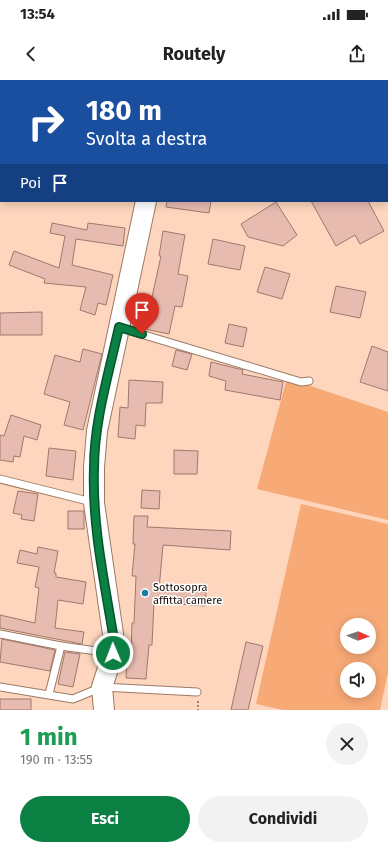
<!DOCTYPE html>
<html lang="it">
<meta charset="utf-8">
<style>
:root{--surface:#fff;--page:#f2f2f2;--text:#222;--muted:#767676;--accent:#0b8043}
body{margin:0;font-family:"Fira Sans",sans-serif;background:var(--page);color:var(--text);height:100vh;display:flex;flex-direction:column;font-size:15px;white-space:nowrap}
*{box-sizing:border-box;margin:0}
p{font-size:13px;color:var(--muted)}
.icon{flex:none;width:22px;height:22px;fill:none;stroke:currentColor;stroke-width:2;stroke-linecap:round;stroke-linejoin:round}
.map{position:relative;height:630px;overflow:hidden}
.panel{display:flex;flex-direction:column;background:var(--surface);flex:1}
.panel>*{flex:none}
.banner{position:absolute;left:0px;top:0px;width:388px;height:122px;box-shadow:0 2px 10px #0003;background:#1a4fa0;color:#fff;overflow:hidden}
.needle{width:26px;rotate:92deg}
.fabs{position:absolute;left:340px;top:538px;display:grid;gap:8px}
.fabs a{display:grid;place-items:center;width:36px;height:36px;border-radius:50%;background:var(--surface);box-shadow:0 2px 10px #0003;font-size:20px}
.pin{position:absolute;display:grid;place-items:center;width:34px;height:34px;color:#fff;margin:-41px -17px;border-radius:50% 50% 50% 0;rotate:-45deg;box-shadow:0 0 4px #0007}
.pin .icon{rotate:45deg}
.me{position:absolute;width:44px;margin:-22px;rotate:359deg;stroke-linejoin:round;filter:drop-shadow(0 0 3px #0008)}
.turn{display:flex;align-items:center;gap:14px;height:84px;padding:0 20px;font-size:18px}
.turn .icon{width:52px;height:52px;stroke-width:2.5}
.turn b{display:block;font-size:28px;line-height:34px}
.then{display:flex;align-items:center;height:38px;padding:0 20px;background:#0003;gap:8px;font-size:15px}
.round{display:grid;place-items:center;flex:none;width:42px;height:42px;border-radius:21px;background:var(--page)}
.overview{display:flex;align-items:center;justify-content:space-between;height:68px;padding:0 20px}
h1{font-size:24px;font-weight:700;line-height:30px;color:#1e9e55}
.button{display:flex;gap:8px;margin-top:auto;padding:8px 20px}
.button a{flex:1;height:46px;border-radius:24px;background:var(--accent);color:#fff;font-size:16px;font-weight:700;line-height:46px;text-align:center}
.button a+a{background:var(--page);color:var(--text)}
.status{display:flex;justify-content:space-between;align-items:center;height:28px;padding:0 20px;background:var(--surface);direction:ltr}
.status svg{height:11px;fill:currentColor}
header{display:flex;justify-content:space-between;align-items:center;height:52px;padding:0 20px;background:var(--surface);font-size:18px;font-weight:700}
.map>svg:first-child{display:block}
.built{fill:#f7c9ac}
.green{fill:#f7a976;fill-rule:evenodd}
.building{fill:#e8bbb0;stroke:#a1786e}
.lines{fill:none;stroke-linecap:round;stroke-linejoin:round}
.lane-casing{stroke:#9d7a63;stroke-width:9}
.secondary-casing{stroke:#9d7a63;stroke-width:22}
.path{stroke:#9e8270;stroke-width:2;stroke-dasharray:2 2;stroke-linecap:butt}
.lane{stroke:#fff;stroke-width:7}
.secondary{stroke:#fff;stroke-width:20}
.route-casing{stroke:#07532c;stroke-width:10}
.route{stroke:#0b8043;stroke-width:7}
.poi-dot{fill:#177ba6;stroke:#fff;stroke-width:1.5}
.labels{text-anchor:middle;stroke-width:3;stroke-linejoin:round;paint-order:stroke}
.poi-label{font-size:11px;fill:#170b04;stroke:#fff;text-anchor:start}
</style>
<div class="status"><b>13:54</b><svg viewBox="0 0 49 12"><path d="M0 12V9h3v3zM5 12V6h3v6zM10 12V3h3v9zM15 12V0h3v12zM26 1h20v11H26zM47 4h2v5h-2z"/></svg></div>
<header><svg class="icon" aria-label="back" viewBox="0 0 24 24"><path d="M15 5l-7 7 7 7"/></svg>Routely<svg class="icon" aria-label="share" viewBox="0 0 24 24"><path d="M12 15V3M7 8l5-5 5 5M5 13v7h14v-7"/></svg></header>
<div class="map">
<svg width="388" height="630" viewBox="0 0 388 630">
<rect width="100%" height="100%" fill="#fdd6bd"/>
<path class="built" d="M173,0H388V62L387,1Z"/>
<g class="green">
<path d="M287,298L388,332V440L257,409Z"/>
<path d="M301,424L388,444V593L380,630H283L256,624ZM347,545H369V567H347ZM347,589H369V611H347Z"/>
</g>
<g class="building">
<path d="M167,121H211L209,133L166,127Z"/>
<path d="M311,121H368L384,151L360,164L355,155L336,166Z"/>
<path d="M276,122L297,155L283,166L248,157L241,144Z"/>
<path d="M52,143L87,150L88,143L125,148L123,166L76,159L72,185L113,195L106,225L98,223L95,235L80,230L86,207L44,203L45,199L9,185L14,171L59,188L65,156L50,153Z"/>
<path d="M163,151L185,155L178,194L188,196L182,227L175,226L169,254L145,249L161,176H159Z"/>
<path d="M213,159L245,166L240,190L208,184Z"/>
<path d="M265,187L290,194L282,219L257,212Z"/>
<path d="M336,206L366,212L360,238L330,232Z"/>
<path d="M42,232V255H0V233Z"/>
<path d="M229,244L247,248L243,267L225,263Z"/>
<path d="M372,266L388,272V311L360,302Z"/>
<path d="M83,269L102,274L83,350L64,345L70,322L44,314L55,275L80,282Z"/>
<path d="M176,270L192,274L187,290L172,286Z"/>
<path d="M211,282L243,290L242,294L283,302L280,320L225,310L226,301L209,296Z"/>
<path d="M129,300L163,302L162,323H146L145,346L136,345L135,359L118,357L120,327L128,328Z"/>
<path d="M11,335L41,345L37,360L24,356L20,377L14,376L13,382L0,380V355L4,356Z"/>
<path d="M49,368L76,371L73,400L46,396Z"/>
<path d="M174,370L198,371L197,394H174Z"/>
<path d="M142,410L160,411L159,429L141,428Z"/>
<path d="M18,411L38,414L34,441L21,439L22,435L13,433Z"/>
<rect x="68" y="431" width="16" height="18"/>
<path d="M134,436H148L147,447L231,451L230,470L163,465L159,509L206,512L205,526L154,522L152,565H149L146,599L126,598L127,574H131L132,543H134L136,496H132L135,464H133Z"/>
<path d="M38,467L58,471L54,493H56V497L86,502L83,524L58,520L55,548L84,552L82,564L0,548V535L35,543L39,508L35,507L39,487L17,483L20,470L37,474Z"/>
<path d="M2,559L55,570L50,591L0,582Z"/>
<path d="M246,562L263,566L248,630H231Z"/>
<path d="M65,572L80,574L73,607L58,604Z"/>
<rect x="0" y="619" width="31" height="11"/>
</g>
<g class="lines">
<defs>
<g id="lane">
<path d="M14,0L18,1"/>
<path d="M387,90L388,91"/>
<path d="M121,248L301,302L309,301"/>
<path d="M0,399L92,422"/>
<path d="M0,554L61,566"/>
<path d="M0,607L73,619L102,607L197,612"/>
<path d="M49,614L61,566L111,573"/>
</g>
<g id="secondary">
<path d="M162,1V0"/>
<path d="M104,630L102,607L113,573V554L94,423V387L97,351L146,121"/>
</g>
</defs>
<use href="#lane" class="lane-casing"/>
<use href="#secondary" class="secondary-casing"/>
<path class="path" d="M198,621V630"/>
<use href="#lane" class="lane"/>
<use href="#secondary" class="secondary"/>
</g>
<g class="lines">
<defs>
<path id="route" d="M113,573V554C104,500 92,444 94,388C94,341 109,293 119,247L142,254"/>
</defs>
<use href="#route" class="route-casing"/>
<use href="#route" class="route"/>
</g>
<circle class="poi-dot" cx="145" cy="513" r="4"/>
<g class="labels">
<g class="poi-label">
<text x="153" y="511">Sottosopra<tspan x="153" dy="13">affitta camere</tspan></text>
</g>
</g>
</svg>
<div class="fabs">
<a><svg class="needle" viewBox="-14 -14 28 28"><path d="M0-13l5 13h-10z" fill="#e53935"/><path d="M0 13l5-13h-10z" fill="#767676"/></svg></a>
<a><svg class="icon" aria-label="sound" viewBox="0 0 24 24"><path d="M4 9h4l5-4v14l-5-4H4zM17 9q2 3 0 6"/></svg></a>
</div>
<div class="pin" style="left:142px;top:254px;background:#d93025"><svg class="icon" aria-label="arrive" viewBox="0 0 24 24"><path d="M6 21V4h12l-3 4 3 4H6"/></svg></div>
<svg class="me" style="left:113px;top:573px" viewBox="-20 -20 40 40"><circle r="17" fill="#0b8043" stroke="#fff" stroke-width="3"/><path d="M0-11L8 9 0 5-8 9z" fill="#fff"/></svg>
<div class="banner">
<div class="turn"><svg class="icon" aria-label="right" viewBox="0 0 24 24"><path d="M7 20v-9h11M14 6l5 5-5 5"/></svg><div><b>180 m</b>Svolta a destra</div></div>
<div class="then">Poi<svg class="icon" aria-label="arrive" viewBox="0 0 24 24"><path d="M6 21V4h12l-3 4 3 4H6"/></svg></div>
</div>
</div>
<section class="panel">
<div class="overview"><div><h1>1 min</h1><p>190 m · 13:55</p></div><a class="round"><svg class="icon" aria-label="close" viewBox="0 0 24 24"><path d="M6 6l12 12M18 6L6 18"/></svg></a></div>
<div class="button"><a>Esci</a><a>Condividi</a></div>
</section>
